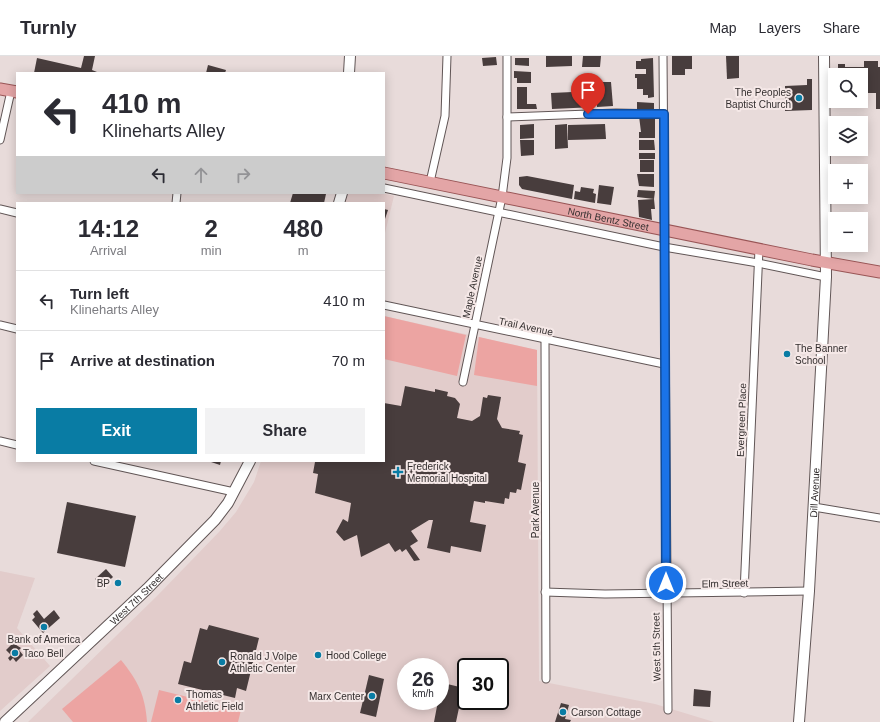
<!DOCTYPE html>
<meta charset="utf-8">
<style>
:root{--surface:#fff;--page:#f2f2f3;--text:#2b2b33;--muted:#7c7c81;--line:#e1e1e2;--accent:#097ca4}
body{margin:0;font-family:Helvetica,sans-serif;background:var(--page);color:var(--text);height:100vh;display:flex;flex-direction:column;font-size:15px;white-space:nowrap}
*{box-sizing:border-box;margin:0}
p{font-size:13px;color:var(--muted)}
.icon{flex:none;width:22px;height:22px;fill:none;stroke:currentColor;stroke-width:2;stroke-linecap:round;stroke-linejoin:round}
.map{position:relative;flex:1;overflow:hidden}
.details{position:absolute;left:16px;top:146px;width:369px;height:260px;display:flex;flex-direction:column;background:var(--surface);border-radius:0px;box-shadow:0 2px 10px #0003}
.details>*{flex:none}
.top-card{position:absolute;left:16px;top:16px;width:369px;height:122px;border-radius:0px;box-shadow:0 2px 10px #0003;background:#fff;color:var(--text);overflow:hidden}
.buttons{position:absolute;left:828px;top:12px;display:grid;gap:8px}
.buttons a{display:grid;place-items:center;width:40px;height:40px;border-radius:0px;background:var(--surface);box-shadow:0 2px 10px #0003;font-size:20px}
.speed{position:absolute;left:397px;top:602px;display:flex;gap:8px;font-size:20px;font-weight:700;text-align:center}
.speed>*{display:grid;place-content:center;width:52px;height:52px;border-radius:50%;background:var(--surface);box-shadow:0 2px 10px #0003;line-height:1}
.speed small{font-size:10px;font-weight:400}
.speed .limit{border:2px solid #111;border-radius:6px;background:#fff;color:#111}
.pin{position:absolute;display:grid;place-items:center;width:34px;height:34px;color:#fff;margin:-41px -17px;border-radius:50% 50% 50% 0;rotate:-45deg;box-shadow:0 0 4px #0007}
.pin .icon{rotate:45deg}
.me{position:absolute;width:44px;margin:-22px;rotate:0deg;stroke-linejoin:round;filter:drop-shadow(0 0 3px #0008)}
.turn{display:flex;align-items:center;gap:14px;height:84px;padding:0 20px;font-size:18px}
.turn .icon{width:52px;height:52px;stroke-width:2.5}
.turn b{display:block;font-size:28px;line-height:34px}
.lanes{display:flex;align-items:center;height:38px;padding:0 20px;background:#0003;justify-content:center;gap:20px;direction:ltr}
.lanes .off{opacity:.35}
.eta{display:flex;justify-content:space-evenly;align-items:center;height:68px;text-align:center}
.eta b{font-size:24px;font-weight:700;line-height:28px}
.button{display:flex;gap:8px;margin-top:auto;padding:8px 20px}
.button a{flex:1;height:46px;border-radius:0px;background:var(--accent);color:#fff;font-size:16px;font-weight:700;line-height:46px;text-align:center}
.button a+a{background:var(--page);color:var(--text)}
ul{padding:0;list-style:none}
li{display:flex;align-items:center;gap:12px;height:60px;padding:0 20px;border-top:1px solid var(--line)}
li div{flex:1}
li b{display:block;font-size:15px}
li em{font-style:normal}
header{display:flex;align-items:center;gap:24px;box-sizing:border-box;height:56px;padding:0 20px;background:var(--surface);border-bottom:1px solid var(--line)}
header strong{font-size:19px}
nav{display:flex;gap:22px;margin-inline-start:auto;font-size:14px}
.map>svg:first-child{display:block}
.built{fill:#e2cccb;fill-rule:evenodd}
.green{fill:#eca4a2}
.building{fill:#483d3d}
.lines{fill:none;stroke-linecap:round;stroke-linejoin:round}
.minor-casing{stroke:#615656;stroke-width:9}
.secondary-casing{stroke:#615656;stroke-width:12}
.primary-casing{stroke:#995556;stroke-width:13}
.minor{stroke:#fff;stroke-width:7}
.secondary{stroke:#fff;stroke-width:10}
.primary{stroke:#e3a5a6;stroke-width:11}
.route-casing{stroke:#114b97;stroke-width:10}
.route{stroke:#1a73e8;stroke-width:7}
.poi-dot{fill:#097ca4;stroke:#f5e8e7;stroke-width:1.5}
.labels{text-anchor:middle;stroke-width:4;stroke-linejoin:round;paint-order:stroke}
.poi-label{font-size:10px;fill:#342f2f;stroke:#f5e8e7;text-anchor:start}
.street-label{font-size:10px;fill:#342f2f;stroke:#f5e8e7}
</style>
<header>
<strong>Turnly</strong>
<nav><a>Map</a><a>Layers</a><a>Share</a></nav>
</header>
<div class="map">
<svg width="880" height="666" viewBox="0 0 880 666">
<rect width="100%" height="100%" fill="#e8dbda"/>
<g class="built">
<path d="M348,137H382L394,140L384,181V147H345Z"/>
<path d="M384,260L537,294L539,625L655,648L714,666H28L157,540L219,476L236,456L254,426L261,405H384ZM406,611H440V645H406ZM466,611H500V645H466Z"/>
<path d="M0,515L35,522L17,572L50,610L0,655Z"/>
</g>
<g class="green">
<path d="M384,260L466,279L457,320L384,303Z"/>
<path d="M479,281L537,294V330L474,319Z"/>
<path d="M121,604C138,625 145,639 147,666H73L62,653Z"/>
<path d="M159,634L241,654L238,666H151Z"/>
</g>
<g class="building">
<path d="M84,0H95L92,14L97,16L96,17H34L37,2L81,12Z"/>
<path d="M546,0H572V10L546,11Z"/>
<path d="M583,0H601L600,11H582Z"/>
<path d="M672,0H692V13H685V19H672Z"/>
<path d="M726,0H739V22L727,23Z"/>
<path d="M496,1L497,9L483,10L482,2Z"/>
<path d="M515,2H529V10L515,9Z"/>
<path d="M653,2L654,41L648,42V39H643V33H637V22H635V18H646V13H636V5H641V3Z"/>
<path d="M864,5H878V11H880V53H876V37H861V19H838V8H845V11H864Z"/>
<path d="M208,9L226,14L225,17H206Z"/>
<path d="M514,15L531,16V27H517V22H514Z"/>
<path d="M807,23H812V54L785,55V30L807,29Z"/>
<path d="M596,26H611L613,50L597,51Z"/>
<path d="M517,31H527V48H536L537,53H517Z"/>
<path d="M594,35L595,51L552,53L551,37Z"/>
<path d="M637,46L654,47V55H637Z"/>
<path d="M639,60H655V82H639V76H641Z"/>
<path d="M534,68V82L520,83V69Z"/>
<path d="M567,68L568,92L555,93V69Z"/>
<path d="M605,68L606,83L568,84V69Z"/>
<path d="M520,84H534V99L521,100Z"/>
<path d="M639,84H654L655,94H639Z"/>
<rect x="639" y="97" width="16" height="6"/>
<rect x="640" y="104" width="14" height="12"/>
<path d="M637,118H654V131L639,130Z"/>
<path d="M527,120L574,129L572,143L522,133L519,129V121Z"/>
<path d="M599,129L614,131L611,149L597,147Z"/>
<path d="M581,131L594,133L593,137L596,138L595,147L574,143L575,135L580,136Z"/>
<path d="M638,134L655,135L654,143L637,141Z"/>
<path d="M293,137H322L326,138L324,147H290Z"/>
<path d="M654,143L655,153H651L652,164L639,161L638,144Z"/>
<path d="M384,153L388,154L384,166Z"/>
<path d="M405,330L435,336V333L448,336L447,340L455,342L460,348L457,362L472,365L480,360L483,341L487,342L488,339L501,341L497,363L502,372L520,375L519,378L523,379L518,406L526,408L521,434L517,433L516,437L510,436L509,443L505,442L504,448L485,445V447L474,445L470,466L486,469L481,496L451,490L450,497L427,492L433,464H429L411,475L418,485L410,490L420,504L414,505L406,493L402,496L400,493L395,496L389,487L361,501L357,479L344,485L336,476L343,463L348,466L351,447L315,437L318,418L313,417L315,406L384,405V347L401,350Z"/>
<path d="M208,405H221L220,409Z"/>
<path d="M67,446L136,460L125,511L57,497Z"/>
<path d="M106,513L113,521L102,531L95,523Z"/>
<path d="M37,554L44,563L54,554L60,562L43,577L32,564L35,561L33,558Z"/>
<path d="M209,569L259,582L246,635L237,632L235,642L178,628L184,605L191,607L200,572L207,574Z"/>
<path d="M13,587L21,592L19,594L23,599L16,606L13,602L10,605L8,602L11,599L6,594Z"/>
<path d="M369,619L384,623L376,661L360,657Z"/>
<path d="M443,627L464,632L463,635H466L467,648L460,647L456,666H434L438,645H440V629L442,630Z"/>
<path d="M694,633L711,635L710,651L693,650Z"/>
<path d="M561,647L569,649L565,663L571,664L570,666H555Z"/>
</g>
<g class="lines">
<defs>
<g id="minor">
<path d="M663,0L668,654"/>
<path d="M507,61L616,57L664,58"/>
<path d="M0,84L11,35"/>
<path d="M430,126L445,60L447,0"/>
<path d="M384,132L664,191L758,207L826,221"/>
<path d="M176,147L177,137"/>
<path d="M0,153L17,157"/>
<path d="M384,249L664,308"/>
<path d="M0,269L17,273"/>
<path d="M545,284L546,623"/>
<path d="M463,326L502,141L507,102V0"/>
<path d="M0,385L17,389"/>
<path d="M94,405L234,436"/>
<path d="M814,451L880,462"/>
<path d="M545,536L605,538L809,535"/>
<path d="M744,537L759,193"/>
</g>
<g id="secondary">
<path d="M349,17L350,0"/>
<path d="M339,147L342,137"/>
<path id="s1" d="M5,666L147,533L215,464L228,447L250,405"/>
<path id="s2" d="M799,666L809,535L826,221L824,0"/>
</g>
<g id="primary">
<path d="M0,33L17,36"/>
<path id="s3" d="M384,117L812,204L880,216"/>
</g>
</defs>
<use href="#minor" class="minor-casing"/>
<use href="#secondary" class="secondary-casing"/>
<use href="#primary" class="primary-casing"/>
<use href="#minor" class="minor"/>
<use href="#secondary" class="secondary"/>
<use href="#primary" class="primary"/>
</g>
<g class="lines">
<defs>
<path id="route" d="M588,58H664L666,527"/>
</defs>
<use href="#route" class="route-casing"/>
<use href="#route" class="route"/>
</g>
<g class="poi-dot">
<circle cx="799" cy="42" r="4"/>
<circle cx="787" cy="298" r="4"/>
<path d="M396 410h4v4h4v4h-4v4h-4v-4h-4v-4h4z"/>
<circle cx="118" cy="527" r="4"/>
<circle cx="44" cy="571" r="4"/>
<circle cx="15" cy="597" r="4"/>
<circle cx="318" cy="599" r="4"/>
<circle cx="222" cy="606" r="4"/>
<circle cx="372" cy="640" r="4"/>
<circle cx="178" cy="644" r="4"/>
<circle cx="563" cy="656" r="4"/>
</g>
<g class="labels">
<g class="poi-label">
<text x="791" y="40" text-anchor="end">The Peoples<tspan x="791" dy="12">Baptist Church</tspan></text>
<text x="795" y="296">The Banner<tspan x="795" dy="12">School</tspan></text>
<text x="407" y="414">Frederick<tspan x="407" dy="12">Memorial Hospital</tspan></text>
<text x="110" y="531" text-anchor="end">BP</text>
<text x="44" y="587" text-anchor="middle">Bank of America</text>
<text x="23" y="601">Taco Bell</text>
<text x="326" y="603">Hood College</text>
<text x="230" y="604">Ronald J Volpe<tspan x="230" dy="12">Athletic Center</tspan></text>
<text x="186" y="642">Thomas<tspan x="186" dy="12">Athletic Field</tspan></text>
<text x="364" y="644" text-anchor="end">Marx Center</text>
<text x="571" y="660">Carson Cottage</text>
</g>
<g class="street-label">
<text dy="4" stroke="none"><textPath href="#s3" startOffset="229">North Bentz Street</textPath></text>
<text transform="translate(472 231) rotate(-78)" y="4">Maple Avenue</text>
<text transform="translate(526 270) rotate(12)" y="4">Trail Avenue</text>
<text transform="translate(741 364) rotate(-88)" y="4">Evergreen Place</text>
<text dy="4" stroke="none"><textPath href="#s2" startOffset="230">Dill Avenue</textPath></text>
<text transform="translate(535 454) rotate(-90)" y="4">Park Avenue</text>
<text transform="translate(725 527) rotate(-1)" y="4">Elm Street</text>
<text dy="4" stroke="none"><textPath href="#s1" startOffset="180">West 7th Street</textPath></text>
<text transform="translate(656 591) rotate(-91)" y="4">West 5th Street</text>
</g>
</g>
</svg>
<div class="buttons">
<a><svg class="icon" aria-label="search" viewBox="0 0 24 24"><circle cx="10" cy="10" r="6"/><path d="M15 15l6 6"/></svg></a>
<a><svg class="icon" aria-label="layers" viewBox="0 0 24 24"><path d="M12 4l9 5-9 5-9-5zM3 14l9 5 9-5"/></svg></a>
<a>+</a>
<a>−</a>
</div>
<div class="speed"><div>26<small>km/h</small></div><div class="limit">30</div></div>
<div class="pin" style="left:588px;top:58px;background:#d93025"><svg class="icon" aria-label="arrive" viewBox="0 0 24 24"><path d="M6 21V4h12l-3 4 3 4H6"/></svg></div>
<svg class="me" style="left:666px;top:527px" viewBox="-20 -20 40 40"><circle r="17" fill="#1a73e8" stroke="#fff" stroke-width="3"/><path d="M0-11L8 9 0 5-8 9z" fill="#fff"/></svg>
<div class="top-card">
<div class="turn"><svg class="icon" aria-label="left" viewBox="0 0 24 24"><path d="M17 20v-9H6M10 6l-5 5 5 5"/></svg><div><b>410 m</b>Klineharts Alley</div></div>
<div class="lanes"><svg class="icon" aria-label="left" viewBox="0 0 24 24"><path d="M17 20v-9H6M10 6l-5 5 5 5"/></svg><svg class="icon off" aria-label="ahead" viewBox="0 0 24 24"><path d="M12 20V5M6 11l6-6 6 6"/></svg><svg class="icon off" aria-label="right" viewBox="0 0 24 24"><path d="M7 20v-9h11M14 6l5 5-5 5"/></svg></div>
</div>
<section class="details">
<div class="eta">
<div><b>14:12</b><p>Arrival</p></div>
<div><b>2</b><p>min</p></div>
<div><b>480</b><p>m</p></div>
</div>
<ul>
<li><svg class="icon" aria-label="left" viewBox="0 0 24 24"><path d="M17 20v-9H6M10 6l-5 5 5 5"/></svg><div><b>Turn left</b><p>Klineharts Alley</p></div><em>410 m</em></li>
<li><svg class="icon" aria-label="arrive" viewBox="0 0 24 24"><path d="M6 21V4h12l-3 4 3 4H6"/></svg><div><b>Arrive at destination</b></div><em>70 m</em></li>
</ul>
<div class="button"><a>Exit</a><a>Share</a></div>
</section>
</div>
